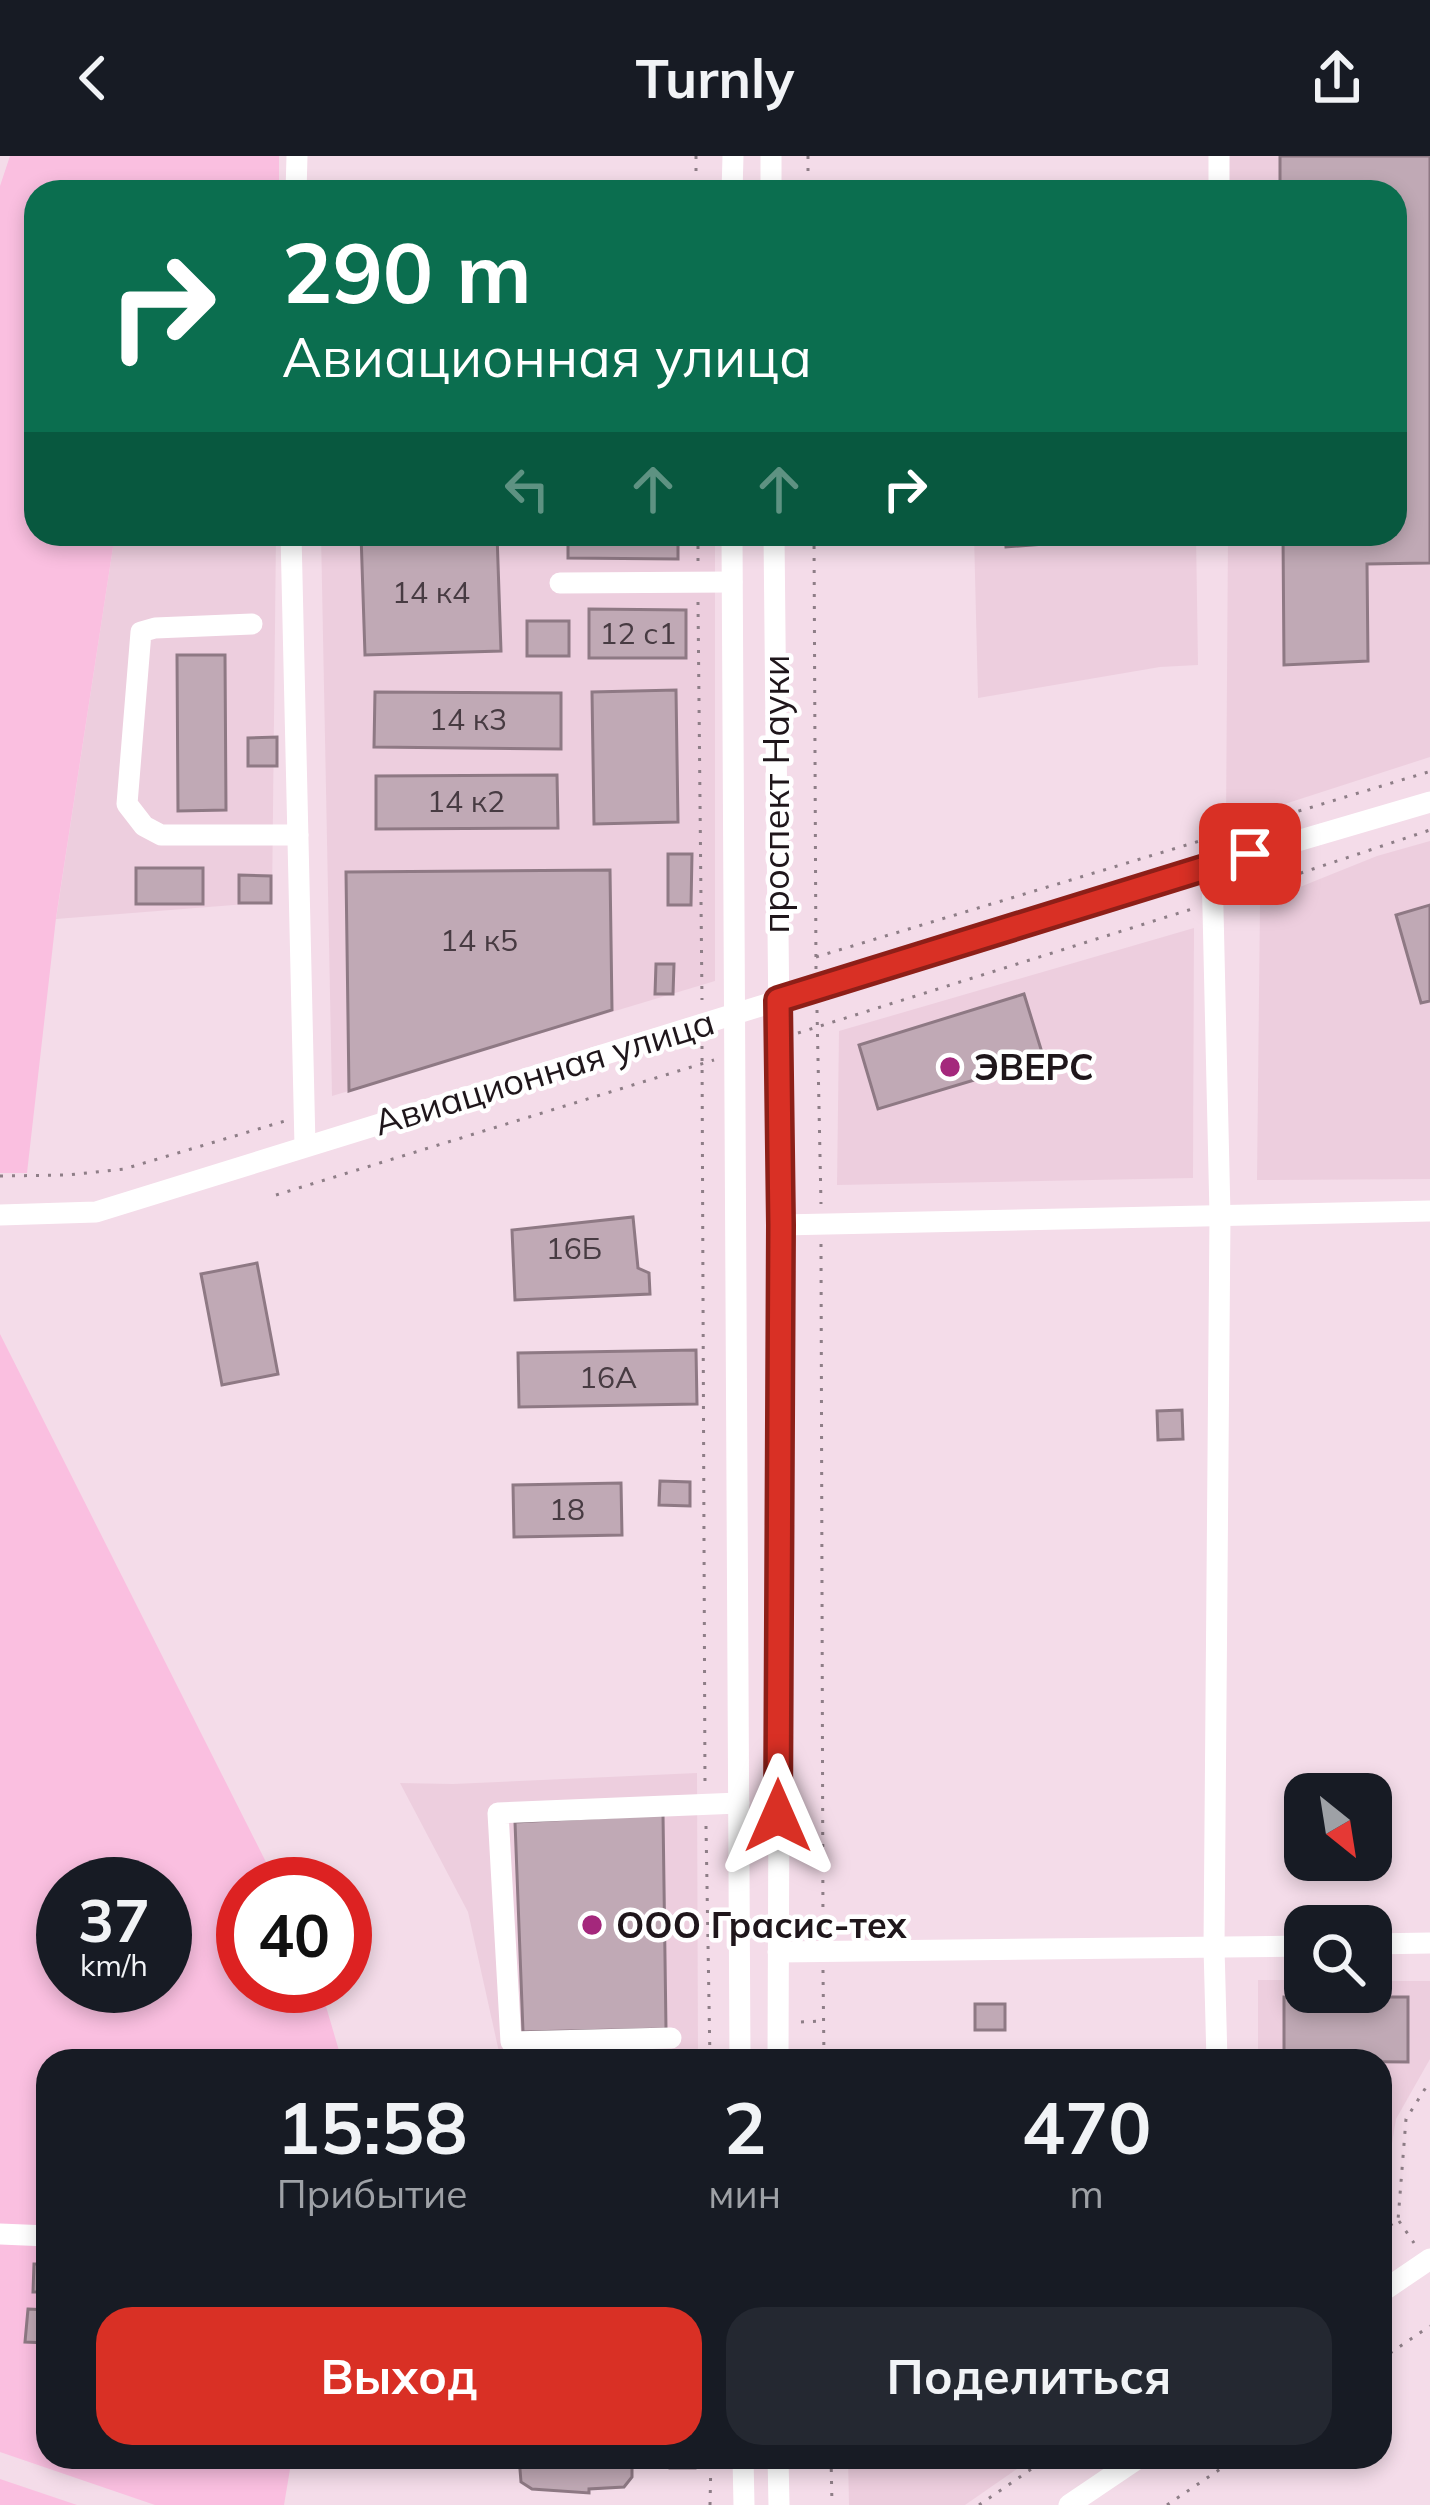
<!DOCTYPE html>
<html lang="ru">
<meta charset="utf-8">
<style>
:root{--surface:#171b24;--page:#242831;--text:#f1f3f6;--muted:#9ea1a6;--accent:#d93025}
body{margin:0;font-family:Mulish,sans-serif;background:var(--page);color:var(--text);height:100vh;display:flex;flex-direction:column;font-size:45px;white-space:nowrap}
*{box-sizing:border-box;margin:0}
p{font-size:39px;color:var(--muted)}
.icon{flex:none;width:66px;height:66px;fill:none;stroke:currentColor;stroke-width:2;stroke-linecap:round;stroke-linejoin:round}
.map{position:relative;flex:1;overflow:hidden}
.sheet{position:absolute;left:36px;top:1893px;width:1356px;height:420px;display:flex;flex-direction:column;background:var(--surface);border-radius:36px;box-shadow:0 6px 18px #0003}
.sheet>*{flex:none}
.hud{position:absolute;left:24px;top:24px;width:1383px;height:366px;border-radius:36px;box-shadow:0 6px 18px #0003;background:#0b6e4f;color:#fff;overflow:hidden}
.needle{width:78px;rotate:150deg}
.buttons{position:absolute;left:1284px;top:1617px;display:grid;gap:24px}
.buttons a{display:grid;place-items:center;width:108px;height:108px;border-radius:24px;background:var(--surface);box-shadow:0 6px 18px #0003;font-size:60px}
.speed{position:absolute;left:36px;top:1701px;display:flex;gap:24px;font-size:60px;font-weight:700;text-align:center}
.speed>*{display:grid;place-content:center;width:156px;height:156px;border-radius:50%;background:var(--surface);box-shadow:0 6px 18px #0003;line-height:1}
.speed small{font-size:30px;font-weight:400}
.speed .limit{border:18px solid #d22;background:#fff;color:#111}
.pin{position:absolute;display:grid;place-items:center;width:102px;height:102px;color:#fff;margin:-51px;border-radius:24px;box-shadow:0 6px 18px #0006}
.me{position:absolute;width:132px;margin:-66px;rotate:0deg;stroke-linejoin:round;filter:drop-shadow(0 0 9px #0008)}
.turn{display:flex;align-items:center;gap:42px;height:252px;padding:0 60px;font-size:54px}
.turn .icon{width:156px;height:156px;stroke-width:2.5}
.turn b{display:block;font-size:84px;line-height:102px}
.lanes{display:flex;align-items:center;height:114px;padding:0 60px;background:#0003;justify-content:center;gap:60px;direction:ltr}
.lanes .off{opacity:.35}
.eta{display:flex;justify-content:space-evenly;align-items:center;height:204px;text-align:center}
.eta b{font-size:72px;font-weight:700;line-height:84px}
.action{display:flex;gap:24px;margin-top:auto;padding:24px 60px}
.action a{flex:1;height:138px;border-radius:36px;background:var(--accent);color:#fff;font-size:48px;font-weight:700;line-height:138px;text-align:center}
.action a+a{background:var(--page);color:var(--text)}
header{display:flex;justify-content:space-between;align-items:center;height:156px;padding:0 60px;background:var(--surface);font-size:54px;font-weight:700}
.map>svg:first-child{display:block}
.built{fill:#edcede}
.green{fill:#fabfe0;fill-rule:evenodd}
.building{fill:#c0a9b5;stroke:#8e7984;stroke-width:3}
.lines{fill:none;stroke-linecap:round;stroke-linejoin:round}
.path{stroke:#8e7e87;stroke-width:3;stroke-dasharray:3 9;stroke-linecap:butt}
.minor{stroke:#fff;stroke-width:21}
.route-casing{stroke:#8d1f18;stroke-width:30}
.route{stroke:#d93025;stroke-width:21}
.poi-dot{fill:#a4287c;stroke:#fff;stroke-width:4.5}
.labels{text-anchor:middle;stroke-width:9;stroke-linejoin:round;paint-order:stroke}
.number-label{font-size:30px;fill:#473b42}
.street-label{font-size:36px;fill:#1f161b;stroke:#fff}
.poi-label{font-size:36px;font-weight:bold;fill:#1f161b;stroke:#fff;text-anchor:start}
</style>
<header><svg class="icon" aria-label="back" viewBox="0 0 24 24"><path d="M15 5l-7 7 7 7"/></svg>Turnly<svg class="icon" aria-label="share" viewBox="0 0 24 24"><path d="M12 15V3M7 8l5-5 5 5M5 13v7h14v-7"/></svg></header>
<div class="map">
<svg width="1430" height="2349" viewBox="0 0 1430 2349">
<rect width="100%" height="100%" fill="#f4dce9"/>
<g class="built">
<path d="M1228,0H1430V601L1226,667L1228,378H1395V36H1228Z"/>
<path d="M115,378H276L272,746L56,763Z"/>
<path d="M321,378H715V825L332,940Z"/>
<path d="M974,378H1196L1198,509L1160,511L978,542Z"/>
<path d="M1430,685V1023L1257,1024L1260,747L1377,700Z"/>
<path d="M1194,772L1193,1022L837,1029L839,875Z"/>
<path d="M697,1617L698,1905H501L468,1756L400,1627L453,1628Z"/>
<path d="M1258,1824H1305V1836H1371V1825H1430V1903L1396,1963L1380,2062V1905H1258Z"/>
<path d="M848,2301H1034L965,2349H849Z"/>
</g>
<g class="green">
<path d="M10,0H279V36H36V378H115L56,762L27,1017H0V30Z"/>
<path d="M0,1178L277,1728H243V1830H320L342,1905H48V2301H292L284,2349H155L0,2296ZM63,1728H165V1830H63Z"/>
<path d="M0,2323L77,2349H0Z"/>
</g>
<g class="building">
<path d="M1280,0H1430V407L1367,408L1368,505L1284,509L1283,378H1395V36H1280Z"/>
<path d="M361,378H497L501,495L365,499Z"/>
<path d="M568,378H678V403L568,402Z"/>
<path d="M1005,378H1160V379L1006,391Z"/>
<path d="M589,453L686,454V502H589Z"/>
<rect x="527" y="465" width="42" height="35"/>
<path d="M177,499H225L226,654L178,655Z"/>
<path d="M676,534L678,666L594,668L592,536Z"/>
<path d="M375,536L561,537V593L374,591Z"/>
<path d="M277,581V610H248V582Z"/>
<path d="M557,619L558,672L376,673V620Z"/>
<path d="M668,698H692L691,749H668Z"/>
<rect x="136" y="712" width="67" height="36"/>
<path d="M610,714L612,854L349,935L346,716Z"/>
<path d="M239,719L271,720V747H239Z"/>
<path d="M1430,749V845L1421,847L1396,759Z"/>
<path d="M656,808H674L673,838H655Z"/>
<path d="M1024,838L1044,903L878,953L859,889Z"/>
<path d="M633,1061L638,1112L649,1117L650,1138L515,1144L512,1074Z"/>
<path d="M257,1107L278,1218L222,1229L201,1118Z"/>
<path d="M696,1194L697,1248L519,1251L518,1197Z"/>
<path d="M1182,1254L1183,1283L1158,1284L1157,1255Z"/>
<path d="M660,1325L690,1326V1350L659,1349Z"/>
<path d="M621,1327L622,1379L514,1381L513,1329Z"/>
<path d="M663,1658L666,1873L523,1876L515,1666Z"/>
<path d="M1284,1841H1408V1906L1284,1905Z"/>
<rect x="975" y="1848" width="30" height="26"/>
<path d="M34,2108H48V2136H33Z"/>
<path d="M28,2153L48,2154V2187L25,2186Z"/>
<path d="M519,2301H632V2321L624,2331L589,2333V2337L532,2333L521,2326Z"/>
<rect x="670" y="2301" width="25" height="11"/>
</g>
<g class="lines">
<g class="path">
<path d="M696,0V36"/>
<path d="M808,0V36"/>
<path d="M698,378V406"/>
<path d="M814,378L816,814"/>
<path d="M698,446L702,844"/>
<path d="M1232,740L1430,674"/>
<path d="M816,801L1428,616"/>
<path d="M817,854L821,1048"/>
<path d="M798,877L1195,752"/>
<path d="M702,890L705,1630"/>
<path d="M0,1020L68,1019L124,1013L285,965"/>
<path d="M276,1039L714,904"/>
<path d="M821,1088L823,1774"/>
<path d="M706,1670L710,1905"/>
<path d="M823,1814L824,1905"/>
<path d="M801,1866L821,1865"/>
<path d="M1399,2065L1414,2087"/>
<path d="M1380,2076L1398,2064L1406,1963L1430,1925"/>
<path d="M1380,2204L1430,2170"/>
<path d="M831,2301L832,2349"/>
<path d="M710,2349L711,2301"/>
<path d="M979,2349L1049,2301"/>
<path d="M1167,2349L1238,2301"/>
</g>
<g class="minor">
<path d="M771,0V36"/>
<path d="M1219,0V36"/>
<path d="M296,36L297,0"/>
<path d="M732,36L733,0"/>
<path d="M291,378L305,990"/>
<path d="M732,378L740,1905"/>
<path d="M774,378L781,1069L778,1905"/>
<path d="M560,427L732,426"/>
<path d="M252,468L155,472L141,476L127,648L144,670L161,679H298"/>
<path d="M1212,710L1220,1059L1214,1791L1217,1905"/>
<path d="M0,1059L96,1056L1212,710L1430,646"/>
<path d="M781,1069L1430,1055"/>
<path d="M1371,1788L1430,1787"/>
<path d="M778,1796L1305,1790"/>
<path d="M671,1882L511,1886L498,1657L739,1647"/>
<path d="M0,2078L48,2080"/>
<path d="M1380,2137L1430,2103"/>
<path d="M743,2301L744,2349"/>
<path d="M778,2301L779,2349"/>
<path d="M1069,2349L1140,2301"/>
</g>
</g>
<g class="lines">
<defs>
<path id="route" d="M778,1660L781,1069L778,844L1250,698"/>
</defs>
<use href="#route" class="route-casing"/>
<use href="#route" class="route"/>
</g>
<g class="poi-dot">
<circle cx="950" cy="911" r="12"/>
<circle cx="592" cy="1769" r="12"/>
</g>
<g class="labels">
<g class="number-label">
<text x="431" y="447">14 к4</text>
<text x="638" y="488">12 с1</text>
<text x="468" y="574">14 к3</text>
<text x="466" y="656">14 к2</text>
<text x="479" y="795">14 к5</text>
<text x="574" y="1103">16Б</text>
<text x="608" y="1232">16А</text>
<text x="567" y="1364">18</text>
</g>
<g class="street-label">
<text transform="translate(776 638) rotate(-90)" y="13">проспект Науки</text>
<text transform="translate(544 916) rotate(-17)" y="13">Авиационная улица</text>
</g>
<g class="poi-label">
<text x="974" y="924">ЭВЕРС</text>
<text x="616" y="1782">ООО Грасис-тех</text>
</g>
</g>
</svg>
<div class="buttons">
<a><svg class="needle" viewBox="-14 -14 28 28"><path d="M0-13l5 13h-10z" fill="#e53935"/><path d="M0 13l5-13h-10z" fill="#9ea1a6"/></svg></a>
<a><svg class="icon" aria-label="search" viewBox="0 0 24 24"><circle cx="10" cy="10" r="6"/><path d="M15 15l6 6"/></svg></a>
</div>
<div class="speed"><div>37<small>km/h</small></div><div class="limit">40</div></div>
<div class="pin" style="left:1250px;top:698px;background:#d93025"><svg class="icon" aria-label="arrive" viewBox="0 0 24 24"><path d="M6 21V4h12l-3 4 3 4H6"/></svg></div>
<svg class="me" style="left:778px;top:1660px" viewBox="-20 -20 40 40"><path d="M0-17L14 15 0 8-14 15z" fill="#d93025" stroke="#fff" stroke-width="4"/></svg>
<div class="hud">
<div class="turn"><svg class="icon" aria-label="right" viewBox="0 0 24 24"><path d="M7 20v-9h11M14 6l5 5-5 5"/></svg><div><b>290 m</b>Авиационная улица</div></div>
<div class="lanes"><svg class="icon off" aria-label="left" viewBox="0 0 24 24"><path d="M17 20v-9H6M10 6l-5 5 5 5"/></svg><svg class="icon off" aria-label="ahead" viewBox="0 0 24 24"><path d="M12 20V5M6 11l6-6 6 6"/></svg><svg class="icon off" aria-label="ahead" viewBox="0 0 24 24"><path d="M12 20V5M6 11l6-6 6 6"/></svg><svg class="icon" aria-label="right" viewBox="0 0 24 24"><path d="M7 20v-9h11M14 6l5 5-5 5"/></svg></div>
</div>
<section class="sheet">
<div class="eta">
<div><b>15:58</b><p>Прибытие</p></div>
<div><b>2</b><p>мин</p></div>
<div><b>470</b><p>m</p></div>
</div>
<div class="action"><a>Выход</a><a>Поделиться</a></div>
</section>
</div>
